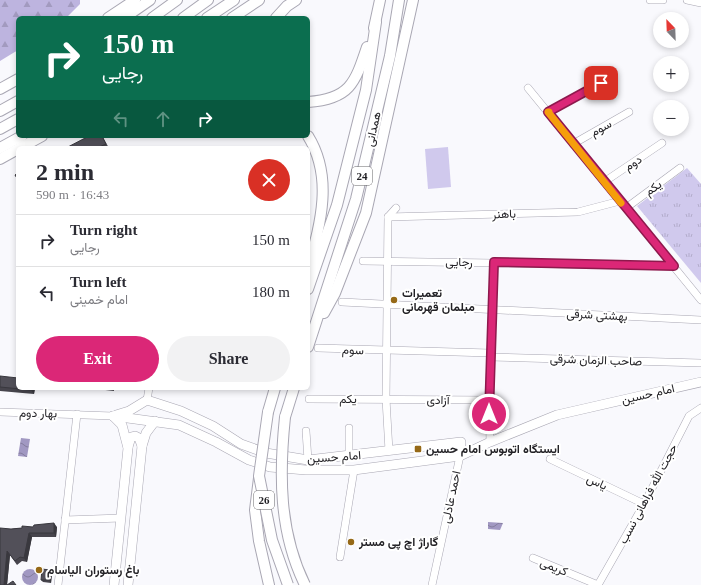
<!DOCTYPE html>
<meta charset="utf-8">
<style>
:root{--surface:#fff;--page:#f2f2f3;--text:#2b2b33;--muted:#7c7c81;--line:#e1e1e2;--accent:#db2777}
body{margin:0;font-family:"Times New Roman",Vazirmatn,serif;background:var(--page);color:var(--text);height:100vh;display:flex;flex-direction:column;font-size:15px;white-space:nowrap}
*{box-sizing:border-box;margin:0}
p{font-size:13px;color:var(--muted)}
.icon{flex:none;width:22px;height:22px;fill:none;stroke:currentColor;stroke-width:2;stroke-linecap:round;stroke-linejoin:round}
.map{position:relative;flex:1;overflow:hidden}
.details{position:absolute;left:16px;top:146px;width:294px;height:244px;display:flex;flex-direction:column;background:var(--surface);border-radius:6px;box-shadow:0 2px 6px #0003}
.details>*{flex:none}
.banner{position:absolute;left:16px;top:16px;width:294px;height:122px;border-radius:6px;box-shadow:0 2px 6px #0003;background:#0b6e4f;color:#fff;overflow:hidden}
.needle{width:26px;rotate:337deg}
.fabs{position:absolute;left:653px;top:12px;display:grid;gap:8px}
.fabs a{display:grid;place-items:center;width:36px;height:36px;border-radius:50%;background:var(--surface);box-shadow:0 2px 6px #0003;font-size:20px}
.pin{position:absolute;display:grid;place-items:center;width:34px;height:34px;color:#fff;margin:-17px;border-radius:8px;box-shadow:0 2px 6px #0006}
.me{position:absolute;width:44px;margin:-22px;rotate:0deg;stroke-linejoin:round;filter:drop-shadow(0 0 3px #0008)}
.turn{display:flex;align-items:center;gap:14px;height:84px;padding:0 20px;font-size:18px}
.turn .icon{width:52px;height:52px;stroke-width:2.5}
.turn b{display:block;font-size:28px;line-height:34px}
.lanes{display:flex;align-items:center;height:38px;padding:0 20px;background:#0003;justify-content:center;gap:20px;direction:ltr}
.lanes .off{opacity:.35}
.round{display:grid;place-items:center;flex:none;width:42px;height:42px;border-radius:21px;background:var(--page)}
.summary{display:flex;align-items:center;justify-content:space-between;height:68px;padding:0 20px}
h1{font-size:24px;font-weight:700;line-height:30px}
.cta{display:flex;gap:8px;margin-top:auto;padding:8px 20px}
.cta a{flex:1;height:46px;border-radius:24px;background:var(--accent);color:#fff;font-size:16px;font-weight:700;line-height:46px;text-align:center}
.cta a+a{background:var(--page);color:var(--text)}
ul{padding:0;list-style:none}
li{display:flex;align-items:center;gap:12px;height:52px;padding:0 20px;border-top:1px solid var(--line)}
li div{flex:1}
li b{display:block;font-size:15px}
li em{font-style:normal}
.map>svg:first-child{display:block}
.green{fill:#d0c9ed}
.forest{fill:url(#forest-firs)}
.park{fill:url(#park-tufts)}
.water{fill:url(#water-waves)}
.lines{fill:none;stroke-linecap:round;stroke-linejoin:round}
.minor-casing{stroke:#a9a7b3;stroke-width:8}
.major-casing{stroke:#a9a7b3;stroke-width:10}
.highway-casing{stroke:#a9a7b3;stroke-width:12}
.minor{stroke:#fff;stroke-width:7}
.major{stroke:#fff;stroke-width:9}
.highway{stroke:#fff;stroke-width:10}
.highway-bridge-casing{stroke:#a9a7b3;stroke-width:12;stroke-linecap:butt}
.highway-bridge{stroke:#fff;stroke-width:10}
.wall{fill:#47454d}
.shaded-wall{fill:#39383e}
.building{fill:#525059;stroke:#39383e}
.route-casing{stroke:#8e194d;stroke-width:10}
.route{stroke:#db2777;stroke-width:7}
.slow{stroke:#f59e0b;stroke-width:7}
.poi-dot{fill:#966917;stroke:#fff;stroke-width:1.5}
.labels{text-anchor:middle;stroke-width:4;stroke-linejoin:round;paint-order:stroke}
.shield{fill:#fff;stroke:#656467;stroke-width:1}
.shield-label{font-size:11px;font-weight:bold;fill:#232226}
.street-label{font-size:12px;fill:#232226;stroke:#fff}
.poi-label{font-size:12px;font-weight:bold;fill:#232226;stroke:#fff;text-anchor:start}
</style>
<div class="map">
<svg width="701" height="585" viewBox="0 0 701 585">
<defs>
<pattern id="forest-firs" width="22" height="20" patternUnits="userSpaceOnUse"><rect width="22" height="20" fill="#bdb4df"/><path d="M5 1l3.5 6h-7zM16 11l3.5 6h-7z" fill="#a29abf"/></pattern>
<pattern id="park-tufts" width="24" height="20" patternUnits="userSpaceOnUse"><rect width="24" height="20" fill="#d0c9ed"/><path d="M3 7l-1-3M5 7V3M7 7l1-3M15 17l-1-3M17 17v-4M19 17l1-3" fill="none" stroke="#b2accb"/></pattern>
<pattern id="water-waves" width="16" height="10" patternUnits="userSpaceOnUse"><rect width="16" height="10" fill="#a198c2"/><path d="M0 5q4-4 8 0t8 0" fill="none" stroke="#837c9d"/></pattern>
</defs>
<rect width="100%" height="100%" fill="#f9f9fd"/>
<path class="green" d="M448,147L451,187L428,189L425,149Z"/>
<path class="forest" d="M0,0H80V4L66,18H18V50L0,61Z"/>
<path class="park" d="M687,168L701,184V283L637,206Z"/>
<g class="water">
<path d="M21,438L30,439L27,457L18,456Z"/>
<path d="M488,522L503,523L500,530L488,529Z"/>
<circle cx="30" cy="577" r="8"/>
</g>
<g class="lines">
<defs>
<g id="minor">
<path d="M650,0H663"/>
<path d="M687,0L701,3"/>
<path d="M528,88L701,300"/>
<path d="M548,112L601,83"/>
<path d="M573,144L629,112"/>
<path d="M604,182L662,143"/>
<path d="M626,208L680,168"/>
<path d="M388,217L578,212L620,201"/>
<path d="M363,261L673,266"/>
<path d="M342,302L701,320"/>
<path d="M318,348L490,353"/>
<path d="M491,357L701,363"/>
<path d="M309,399L489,400"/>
<path d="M147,400L149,388"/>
<path d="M0,412L113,416"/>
<path d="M349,428V456"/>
<path d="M306,431L308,460"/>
<path d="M490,442L489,400L494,262"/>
<path d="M389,451L386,399L388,217L396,208"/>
<path d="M550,459L644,504"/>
<path d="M65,520L121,518"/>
<path d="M340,557L354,470"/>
<path d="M533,558L598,585"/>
<path d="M58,585L77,414"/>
<path d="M432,585L460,456"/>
<path d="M598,585L644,504L689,416L701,408"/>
</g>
<g id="major">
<path d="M116,415L129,411L147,400L181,411L213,426L241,444L266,453L308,460L461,442L460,456"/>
<path d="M113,416L179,425L216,442L249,460L270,467L306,470H354L460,456L490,442L557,415L701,382"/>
<path d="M113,416L122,425L128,448L114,585"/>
<path d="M128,447L131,437L135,436L139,438L142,446"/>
<path d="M128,585L142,446L146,433L155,421"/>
</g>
<g id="highway">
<path d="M108,18L135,0"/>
<path d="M124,18L150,0"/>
<path d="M152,18L177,0"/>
<path d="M183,18L208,0"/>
<path d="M207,18L234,0"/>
<path d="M232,18L259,0"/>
<path d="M276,18L287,6L296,0"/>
<path d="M374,28L380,0"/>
<path d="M0,89L18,79"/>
<path d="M308,102C350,99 355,83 367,47"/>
<path d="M0,111L18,101"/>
<path d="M0,129L18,119"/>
<path d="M308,136C334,178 320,225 308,269"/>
<path d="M0,148L22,136"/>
<path d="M20,148L42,136"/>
<path d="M0,159L18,149"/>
<path d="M308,289L337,205L366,90L376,22"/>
<path d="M324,313L335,293L366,213L413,0"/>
<path d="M308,347L356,199L390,56L399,0"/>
<path d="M268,412L275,388"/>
<path d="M285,417L294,388"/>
<path d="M259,478L255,510L259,541L269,585"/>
</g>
</defs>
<use href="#minor" class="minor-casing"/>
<use href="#major" class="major-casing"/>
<use href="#highway" class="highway-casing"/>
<use href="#minor" class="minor"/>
<use href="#major" class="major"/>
<use href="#highway" class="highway"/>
<defs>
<g id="highway-bridge">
<path d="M268,412L259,476L272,540L288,585"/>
<path d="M285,417C279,475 279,532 305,585"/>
</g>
</defs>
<use href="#highway-bridge" class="highway-bridge-casing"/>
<use href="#highway-bridge" class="highway-bridge"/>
</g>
<g class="wall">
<path d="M102,136L109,148H66Z"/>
<path d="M0,376L18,388H35L34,394L0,391Z"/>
<path d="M88,388H114V391Z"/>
<path d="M33,527H57L56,537H32L27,562L22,561L17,565L10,555L7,585H0L11,529Z"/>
<path d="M52,573L51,583L43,582L41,580Z"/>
</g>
<g class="shaded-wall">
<path d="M31,388H35L34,394L31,390Z"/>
<path d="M54,523L57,527L56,537L54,533Z"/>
<path d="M29,533L32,537L27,562L24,558Z"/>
<path d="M7,551L10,555L7,585H4Z"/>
<path d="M50,570L52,573L51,583L49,580Z"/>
</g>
<g class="building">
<path d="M89,136H102L106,144L97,148H66Z"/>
<path d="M18,173V180L15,175Z"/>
<path d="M0,376L18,378V388H31V390L0,387Z"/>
<path d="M54,523V533H29L24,558L20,557L15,561L7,551L4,585H0V528L11,529L22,528V526L33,527L34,525Z"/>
<path d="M42,569L50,570L49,580H41Z"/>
<path d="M13,581L16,585H7Z"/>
</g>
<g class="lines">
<defs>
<path id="route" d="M489,414L494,262L674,266L548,112L601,83"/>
</defs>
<use href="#route" class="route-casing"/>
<use href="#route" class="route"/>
<path class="slow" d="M549,112H548L621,203"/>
</g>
<g class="poi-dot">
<circle cx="394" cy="300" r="4"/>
<rect x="414" y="445" width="8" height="8" rx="2"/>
<circle cx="351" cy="542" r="4"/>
<circle cx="39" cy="570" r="4"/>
</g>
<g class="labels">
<g class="shield">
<rect x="352" y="167" width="20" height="18" rx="3"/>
<rect x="254" y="491" width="20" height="18" rx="3"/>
</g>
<g class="shield-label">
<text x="362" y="180">24</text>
<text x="264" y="504">26</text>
</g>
<g class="street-label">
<text transform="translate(601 128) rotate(-29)" y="4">سوم</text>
<text transform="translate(373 129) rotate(-77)" y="4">همدانی</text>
<text transform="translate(633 163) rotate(-33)" y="4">دوم</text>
<text transform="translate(653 188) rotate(-36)" y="4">یکم</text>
<text transform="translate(504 214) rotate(-2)" y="4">باهنر</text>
<text transform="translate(459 262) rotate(1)" y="4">رجایی</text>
<text transform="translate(597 315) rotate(3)" y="4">بهشتی شرقی</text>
<text transform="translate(353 350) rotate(3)" y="4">سوم</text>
<text transform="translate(596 360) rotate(2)" y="4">صاحب الزمان شرقی</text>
<text transform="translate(648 394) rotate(-13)" y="4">امام حسین</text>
<text x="348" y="403">یکم</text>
<text transform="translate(438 400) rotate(1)" y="4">آزادی</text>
<text transform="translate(38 413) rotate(1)" y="4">بهار دوم</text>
<text transform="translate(334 457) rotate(-4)" y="4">امام حسین</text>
<text transform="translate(597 482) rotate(25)" y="4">یاس</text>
<text transform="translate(648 494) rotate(-62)" y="4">حجت الله فراهانی نسب</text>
<text transform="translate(451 497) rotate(-78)" y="4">احمد عادلی</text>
<text transform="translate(554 567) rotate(22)" y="4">کریمی</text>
</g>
<g class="poi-label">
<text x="402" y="297">تعمیرات<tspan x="402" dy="14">مبلمان قهرمانی</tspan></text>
<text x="426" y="453">ایستگاه اتوبوس امام حسین</text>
<text x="359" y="546">گاراژ اچ پی مستر</text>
<text x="47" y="574">باغ رستوران الیاسام</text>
</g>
</g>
</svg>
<div class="fabs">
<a><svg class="needle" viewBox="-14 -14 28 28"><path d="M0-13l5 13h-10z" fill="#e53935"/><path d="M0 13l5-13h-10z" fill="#7c7c81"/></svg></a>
<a>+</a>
<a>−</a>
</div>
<div class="pin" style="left:601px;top:83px;background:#d93025"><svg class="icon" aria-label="arrive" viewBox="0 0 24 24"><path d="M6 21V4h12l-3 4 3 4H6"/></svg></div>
<svg class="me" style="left:489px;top:414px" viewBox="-20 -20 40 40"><circle r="17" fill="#db2777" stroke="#fff" stroke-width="3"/><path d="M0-11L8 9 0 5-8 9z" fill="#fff"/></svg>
<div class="banner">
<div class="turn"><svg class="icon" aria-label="right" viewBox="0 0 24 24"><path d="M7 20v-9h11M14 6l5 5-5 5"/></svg><div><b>150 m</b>رجایی</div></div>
<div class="lanes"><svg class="icon off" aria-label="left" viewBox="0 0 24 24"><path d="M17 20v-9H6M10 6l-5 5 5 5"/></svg><svg class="icon off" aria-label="ahead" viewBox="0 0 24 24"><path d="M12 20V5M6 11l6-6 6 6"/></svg><svg class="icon" aria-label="right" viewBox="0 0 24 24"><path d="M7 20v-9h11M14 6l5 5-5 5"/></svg></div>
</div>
<section class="details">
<div class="summary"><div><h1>2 min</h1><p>590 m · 16:43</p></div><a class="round" style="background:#d93025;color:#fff"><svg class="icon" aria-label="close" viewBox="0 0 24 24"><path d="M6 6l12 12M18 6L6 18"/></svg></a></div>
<ul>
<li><svg class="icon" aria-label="right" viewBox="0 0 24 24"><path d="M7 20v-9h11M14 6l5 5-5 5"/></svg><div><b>Turn right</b><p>رجایی</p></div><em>150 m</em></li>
<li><svg class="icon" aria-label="left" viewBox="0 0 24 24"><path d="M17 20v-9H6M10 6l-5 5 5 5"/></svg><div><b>Turn left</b><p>امام خمینی</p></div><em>180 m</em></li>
</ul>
<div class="cta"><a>Exit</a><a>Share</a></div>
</section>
</div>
